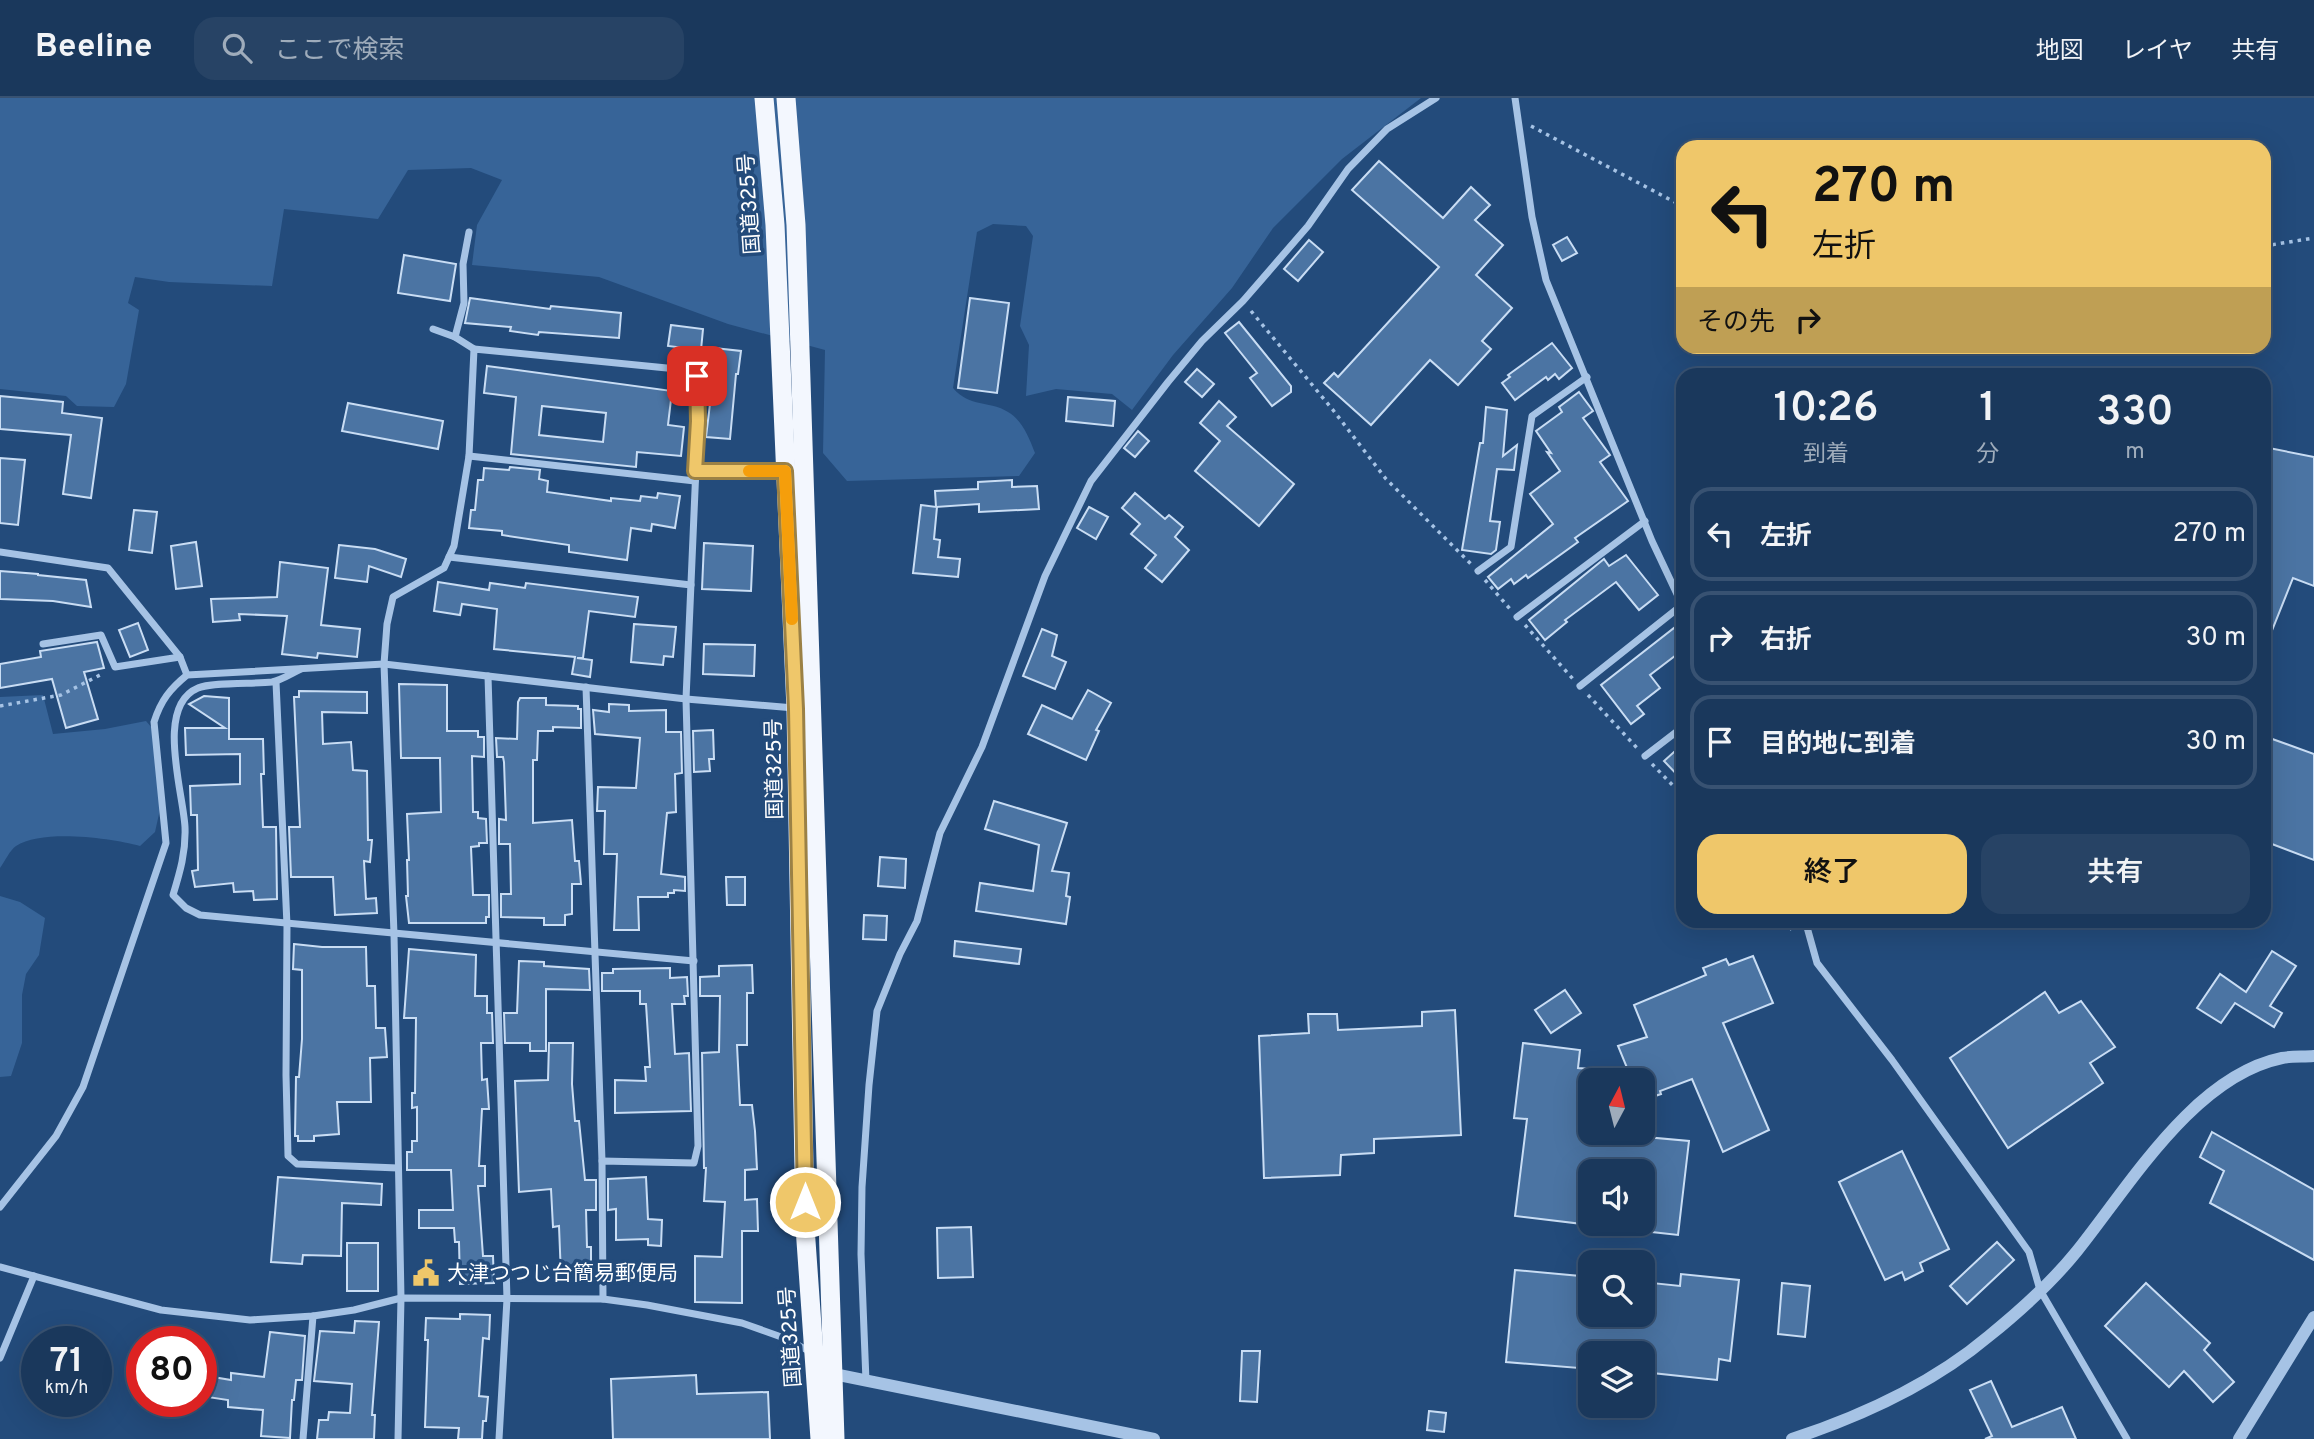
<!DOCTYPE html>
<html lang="ja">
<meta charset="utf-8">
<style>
:root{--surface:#1a385c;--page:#274365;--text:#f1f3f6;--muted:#9facbb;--line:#385272;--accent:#efc76a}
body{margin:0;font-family:Overpass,"Noto Sans JP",sans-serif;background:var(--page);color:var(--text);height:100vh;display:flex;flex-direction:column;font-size:26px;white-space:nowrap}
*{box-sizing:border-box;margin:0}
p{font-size:23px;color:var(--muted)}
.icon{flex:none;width:38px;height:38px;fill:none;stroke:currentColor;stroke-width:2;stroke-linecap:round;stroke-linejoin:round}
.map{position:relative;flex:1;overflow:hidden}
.drawer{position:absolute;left:1676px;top:270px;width:595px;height:560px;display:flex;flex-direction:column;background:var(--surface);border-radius:21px;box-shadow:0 7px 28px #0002,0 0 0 2px var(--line)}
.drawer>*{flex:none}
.top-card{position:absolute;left:1676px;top:42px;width:595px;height:214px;border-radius:21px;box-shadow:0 7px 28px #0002,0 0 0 2px var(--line);background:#efc76a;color:#111;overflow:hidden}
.needle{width:46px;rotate:7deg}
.controls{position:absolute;left:1578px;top:970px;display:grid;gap:14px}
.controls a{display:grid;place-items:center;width:77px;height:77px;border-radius:14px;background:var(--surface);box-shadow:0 7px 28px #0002,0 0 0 2px var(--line);font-size:35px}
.speed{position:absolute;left:21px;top:1228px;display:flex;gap:14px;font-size:35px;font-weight:700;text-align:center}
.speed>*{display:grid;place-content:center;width:91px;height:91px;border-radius:50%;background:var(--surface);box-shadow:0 7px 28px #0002,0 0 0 2px var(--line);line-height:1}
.speed small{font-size:18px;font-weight:400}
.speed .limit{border:10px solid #d22;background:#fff;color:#111}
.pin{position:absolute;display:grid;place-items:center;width:60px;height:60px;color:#fff;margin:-30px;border-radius:14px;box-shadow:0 4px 10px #0006}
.me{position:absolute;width:77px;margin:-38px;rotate:0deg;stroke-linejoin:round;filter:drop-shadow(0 0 5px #0008)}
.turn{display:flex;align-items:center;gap:24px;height:147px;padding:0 21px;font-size:32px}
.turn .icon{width:91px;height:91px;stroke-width:2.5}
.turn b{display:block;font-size:49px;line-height:60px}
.then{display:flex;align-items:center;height:66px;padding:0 21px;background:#0003;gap:14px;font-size:26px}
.eta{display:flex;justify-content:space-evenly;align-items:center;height:119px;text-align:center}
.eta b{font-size:42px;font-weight:600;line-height:49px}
.primary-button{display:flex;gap:14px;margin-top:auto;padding:14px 21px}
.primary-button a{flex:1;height:80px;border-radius:21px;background:var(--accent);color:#111;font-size:28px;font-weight:600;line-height:80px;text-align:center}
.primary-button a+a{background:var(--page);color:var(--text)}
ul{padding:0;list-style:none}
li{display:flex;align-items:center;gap:21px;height:94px;margin:0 14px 10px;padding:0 7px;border:4px solid var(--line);border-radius:21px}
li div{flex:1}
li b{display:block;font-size:26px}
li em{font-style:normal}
header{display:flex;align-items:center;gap:42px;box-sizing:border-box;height:98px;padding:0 35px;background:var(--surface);border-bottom:2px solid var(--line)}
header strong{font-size:33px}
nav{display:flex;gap:38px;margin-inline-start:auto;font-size:24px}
.search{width:490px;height:63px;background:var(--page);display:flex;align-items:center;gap:18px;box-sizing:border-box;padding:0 24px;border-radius:21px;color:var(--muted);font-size:26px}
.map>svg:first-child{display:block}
.green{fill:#376498}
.building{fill:#4b74a3;stroke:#c9ddf4;stroke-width:2;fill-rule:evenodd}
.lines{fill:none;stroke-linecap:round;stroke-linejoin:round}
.path{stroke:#a6c3e5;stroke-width:3.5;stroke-dasharray:3.5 5;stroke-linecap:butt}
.minor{stroke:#a6c3e5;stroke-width:7}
.tertiary{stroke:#a6c3e5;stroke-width:12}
.trunk{stroke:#f3f7fe;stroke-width:19}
.route-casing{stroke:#9b8145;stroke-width:18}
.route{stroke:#efc76a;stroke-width:12}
.slow{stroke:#f59e0b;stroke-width:12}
.labels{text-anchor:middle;stroke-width:7;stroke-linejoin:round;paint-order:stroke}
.street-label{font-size:21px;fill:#fff;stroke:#234b7b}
.poi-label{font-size:21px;fill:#fff;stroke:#234b7b;text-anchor:start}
</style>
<header>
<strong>Beeline</strong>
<div class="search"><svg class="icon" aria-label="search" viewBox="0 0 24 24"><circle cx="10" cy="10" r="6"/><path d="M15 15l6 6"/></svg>ここで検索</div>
<nav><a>地図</a><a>レイヤ</a><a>共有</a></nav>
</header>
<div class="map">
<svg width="2314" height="1341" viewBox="0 0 2314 1341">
<rect width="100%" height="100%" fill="#234b7b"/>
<g class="green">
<path d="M0,0H1421L1342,61L1273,130L1232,190L1173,257L1132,312L1112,296L1056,291L1026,298L1029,247L1020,228L1033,138L1026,128L993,126L977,134L953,290C970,310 989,302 1008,314C1023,323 1029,340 1035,355L1019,378L847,383L823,355L825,252L728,226L599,179L472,167L477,127L502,82L471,70L408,72L378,121L284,111L272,188L169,184L135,179L128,205L139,212L126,286L114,309L77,308L66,298L0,291Z"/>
<path d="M43,597L53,636L105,631L146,623L158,637L161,707L155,734L140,748C110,740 42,731 16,748C10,752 5,763 0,770V599Z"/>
<path d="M0,798L20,804L45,820L39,857L26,876L22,897V945L11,978L0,979Z"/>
</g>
<g class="building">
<path d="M1379,63L1443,120L1471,89L1490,107L1475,122L1503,147L1476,177L1512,210L1482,243L1491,251L1458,287L1430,262L1371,327L1324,285L1334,275L1338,279L1439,169L1352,92Z"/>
<path d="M1567,139L1577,155L1562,163L1553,147Z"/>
<path d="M1309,142L1323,154L1298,183L1284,171Z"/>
<path d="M404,157L456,166L450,203L398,195Z"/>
<path d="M470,200L550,211L551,208L621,215L619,240L539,234L538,237L510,233L511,229L465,225Z"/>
<path d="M970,200L1009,205L997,295L958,290Z"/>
<path d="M1239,224L1291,288V294L1272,308L1250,280L1257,275L1225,235Z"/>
<path d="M671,227L703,231L701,252L668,248Z"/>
<path d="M1552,245L1572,270L1559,281L1555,276L1548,282L1546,279L1515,302L1502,285L1510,279L1508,277Z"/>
<path d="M705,249L741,253L738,276H736L730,341L706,339L714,273L703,271Z"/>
<path d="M487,268L672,293L668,327L684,329L681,358L637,354L636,369L511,356L516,299L484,295ZM542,308L606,315L603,344L539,337Z"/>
<path d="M1197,271L1214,286L1202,299L1185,284Z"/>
<path d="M1579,294L1593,313L1583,320L1610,357L1600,364L1628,403L1575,440L1578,444L1528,480L1526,477L1514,486L1511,481L1498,491L1488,479L1553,426L1530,396L1560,373L1547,354L1551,355L1536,333L1562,314L1559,309Z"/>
<path d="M0,298L63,304L62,315L102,320L91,400L63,396L71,337L0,331Z"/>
<path d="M1068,299L1115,303L1113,328L1066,323Z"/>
<path d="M1219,303L1236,319L1227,328L1294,386L1259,428L1195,373L1220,343L1200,325Z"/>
<path d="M348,305L443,323L438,351L342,333Z"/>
<path d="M1486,309L1507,312L1503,358L1517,347L1514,372L1497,371L1490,423L1500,424L1496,452L1491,456L1462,452L1480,345H1483Z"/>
<path d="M1138,333L1149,343L1135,359L1124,350Z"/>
<path d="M2264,349L2314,359V488L2293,480L2265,550Z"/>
<path d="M0,360L25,362L18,427L0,425Z"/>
<path d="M510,369L540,372L539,381L548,383L547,394L611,403V400L640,403L641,398L657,400L658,395L680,398L675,430L652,426L651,433L631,430L627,462L569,454V447L502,437V433L469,430L471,412H475L478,382H483L484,370L509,372Z"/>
<path d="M1012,382V389L1037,388L1039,411L979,414V406L936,409L935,393L978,391V384Z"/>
<path d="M1135,395L1165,421L1169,417L1183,429L1175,439L1189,452L1162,484L1145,470L1156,457L1131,436L1140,426L1122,410Z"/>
<path d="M921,407L937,409L934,441L940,442L938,459L960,461L958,479L913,475Z"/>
<path d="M1089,409L1108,419L1096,441L1077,430Z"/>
<path d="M134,412L157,414L152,455L129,452Z"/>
<path d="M196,444L202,488L176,491L171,448Z"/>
<path d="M704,445L753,448L751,493L702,491Z"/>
<path d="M339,447L375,451L406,461L401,479L369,468L367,484L335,480Z"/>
<path d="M1626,457L1658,497L1639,512L1616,484L1565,522L1567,524L1545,542L1529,522L1604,461L1609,468Z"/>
<path d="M280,464L328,470L321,527L360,531L357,559L318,555L317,560L282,556L287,518L239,516L240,522L213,524L211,501L277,499Z"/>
<path d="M0,473L38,476V477L86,482L91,509L53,503L0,501Z"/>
<path d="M438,484L489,492L490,485L525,490L526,485L638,499L635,519L589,513L583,560H577L592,562L590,579L572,576L575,559L494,551L497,511L462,506L460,517L434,513Z"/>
<path d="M138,525L148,552L130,559L119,532Z"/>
<path d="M634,526L676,529L673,559L664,558L663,567L631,564Z"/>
<path d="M1674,530L1684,542V551L1650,577L1660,590L1637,608L1644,616L1631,626L1601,587Z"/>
<path d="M1042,531L1057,537L1052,558L1066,564L1055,591L1023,578Z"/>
<path d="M97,544L104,570L84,574L98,621L66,630L52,581L0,590V566L41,559L40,553Z"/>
<path d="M704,546L755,547L754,578L703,576Z"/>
<path d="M399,586L447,587V633H478V639H484V659L472,658L473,714H478V720L486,721L487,745H479V748L471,749L473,797H489V819H486V825H409L406,798H408L407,762H409L407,716L441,714L440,660H401Z"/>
<path d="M1088,592L1111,605L1096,632L1099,633L1086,662L1028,636L1042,607L1072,621Z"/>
<path d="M299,593L367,594V615L322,614L323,646L351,644L353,672L367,673L368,742H372L370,764L364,763L366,801L376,800L377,815L335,817L333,779H291L289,729H300L294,599H299Z"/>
<path d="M204,598L229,600V641H263L264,676H261L263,729H276L277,801L254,802L253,793L234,794L233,785L195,789L192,773L198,772L197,717H191L190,688L240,686V656L186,657L185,630H225L189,606Z"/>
<path d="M520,600H546V607L578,608V611H581V630L553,629V633H538L537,662H533V725L572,722L575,763H579L581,786H572V816L565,817V827H544V820L501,819V796H511L510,746H499V721L506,722L504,664L503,659H497L496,640L517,641L518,604Z"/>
<path d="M609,606L629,607V613L666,612V634H681L682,675L675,676L676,714L667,715L661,776L685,779V793L674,792V795H668V799H638L639,832H614L617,756H604L605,713H597L598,689L636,690L640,640L595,636L593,612L609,614Z"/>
<path d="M713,632L714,661H709L710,673L694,674L693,633Z"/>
<path d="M2264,638L2314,656V762L2264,743Z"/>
<path d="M1684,645V684L1664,663Z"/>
<path d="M994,703L1067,725L1052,773L1069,775L1066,798L1070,799L1066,826L976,813L980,785L1033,793L1039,747L985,731Z"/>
<path d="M880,759L906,761L905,790L878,788Z"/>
<path d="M726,779H745V807H727Z"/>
<path d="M864,817L887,818L886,842L863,841Z"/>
<path d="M955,843L1021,851L1019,866L954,858Z"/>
<path d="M294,846L322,849H366L367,888H375L376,930H385L387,959L370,960L371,1004H337L339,1036L314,1038V1043H298V1038H295L296,979H299L302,941V872L293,871Z"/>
<path d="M409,851L476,857L475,898H487V915H492L493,945H481L482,982L487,981L489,1011H482L479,1068H485V1088H478L483,1158H493L494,1185L460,1186L459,1144H455L454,1130H419V1112H453L451,1072H407V1054H412V1043H417V1009L412,1010V995H415L416,920H404Z"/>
<path d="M2272,853L2296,868L2270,908L2282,915L2274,929L2235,905L2221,925L2197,910L2220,876L2246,894Z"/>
<path d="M1753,858L1773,905L1723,925L1769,1032L1723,1054L1692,981L1660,993L1661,996L1643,1002V982H1632L1618,948L1647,939L1634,907L1706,877L1703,870L1726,861L1729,867Z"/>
<path d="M519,863L544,864V868L589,871L590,892L546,891V953H530V945H505L504,915H517Z"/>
<path d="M752,867L753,895H747V947H737L740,1007H752L755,1033L757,1071L745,1072V1102L757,1101L758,1133H742V1205L695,1204V1158L722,1159L725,1104L704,1103L706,1070H704L702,955L719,954L720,898H700V879L719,878V868Z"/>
<path d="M670,870V880L687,879L688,898H684L685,906H672L675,956L689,955L691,1013L615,1015V982L646,983L645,969H650L646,906H640V893H602V875H613V871Z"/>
<path d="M1565,892L1581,915L1551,935L1535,912Z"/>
<path d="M2045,894L2059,915L2081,903L2115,949L2090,965L2103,985L2008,1050L1950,960Z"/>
<path d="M1455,912L1461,1037L1374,1041V1055L1341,1057L1340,1077L1264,1080L1259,938L1309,935L1308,916H1337L1338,932L1422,928V914Z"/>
<path d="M549,945H573L572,986L575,1023H579L585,1082H596V1112H586L587,1149H591V1166H582V1178H561L559,1128L553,1129L551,1091L519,1094L515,983L548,982Z"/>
<path d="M1523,945L1580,952L1578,970L1591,971V1034L1689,1043L1678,1137L1643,1133V1073H1591V1127L1515,1118L1527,1021L1514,1020Z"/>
<path d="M2212,1034L2314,1092V1162L2210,1105L2224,1073L2200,1059Z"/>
<path d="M1902,1053L1949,1151L1920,1165L1923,1173L1905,1182L1902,1174L1885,1182L1839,1084Z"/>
<path d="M278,1079L382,1086L381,1107L342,1105L341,1158L303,1157L302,1166L271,1164Z"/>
<path d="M646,1079L648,1121L662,1122L661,1148L648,1147V1141L616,1142V1111L608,1112V1081Z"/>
<path d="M971,1129L973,1179L938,1180L937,1130Z"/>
<path d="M1997,1144L2014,1162L1967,1206L1950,1188Z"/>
<rect x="347" y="1145" width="31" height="48"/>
<path d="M1515,1172L1591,1179V1216H1643V1184L1680,1188L1681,1176L1739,1182L1730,1263L1719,1261L1717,1282L1643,1274V1255H1591V1271L1506,1264Z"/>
<path d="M1782,1185L1810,1188L1805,1239L1778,1236Z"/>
<path d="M2146,1185L2210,1245L2204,1252L2234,1284L2213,1304L2184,1273L2169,1289L2105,1228Z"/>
<path d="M460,1216L490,1217L489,1241L483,1240L479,1298L488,1299L486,1323H483L482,1341H458L459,1330L425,1329L428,1242H425L426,1220L460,1221Z"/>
<path d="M355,1223L379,1224L372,1317H375L374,1341H317L319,1322H328L329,1314L350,1315L352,1286L314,1283L320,1233L354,1235Z"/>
<path d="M270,1234L305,1238L302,1282H296L294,1302H292L290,1340L261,1338L263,1312L228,1309V1302L201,1298V1277L231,1282V1275L264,1279Z"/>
<path d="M1242,1253H1260L1257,1304L1240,1303Z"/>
<path d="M696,1277L697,1296L768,1294L770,1341H613L611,1281Z"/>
<path d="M1991,1283L2012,1329L2062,1309L2076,1341H1985L1992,1338L1970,1292Z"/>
<path d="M1429,1313L1446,1315L1444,1334L1427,1332Z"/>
</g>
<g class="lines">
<g class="path">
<path d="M1531,28L1684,109"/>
<path d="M2264,148L2314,140"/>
<path d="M1251,213L1333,312L1386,381L1471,466"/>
<path d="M1485,482L1510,511"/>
<path d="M1525,527L1573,581"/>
<path d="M1588,597L1637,650"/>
<path d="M0,608L61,597L104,575"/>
<path d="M1652,666L1684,699"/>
<path d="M1785,822L1794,835"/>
</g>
<g class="minor">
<path d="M1515,0L1532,119L1546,182L1652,443L1684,511"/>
<path d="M433,231L455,239L474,251"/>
<path d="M455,239L464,205L463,166L469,134"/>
<path d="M469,358L695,383"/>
<path d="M695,373L786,374"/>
<path d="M0,454L108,470L180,559L187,577"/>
<path d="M449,459L691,487"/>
<path d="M1478,473L1511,449L1532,318L1587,279"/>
<path d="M1517,519L1645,423"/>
<path d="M43,546L101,537L115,569L180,559"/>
<path d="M301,571C292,575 282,582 272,584C254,586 211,584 198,590C155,608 183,693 185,729C186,754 180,774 173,797L186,810L200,817L694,863"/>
<path d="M488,578L507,1201L499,1341"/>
<path d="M276,584L287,827L286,977L288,1058L297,1066L398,1070"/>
<path d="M1580,588L1682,507"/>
<path d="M586,589L602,1063"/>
<path d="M1645,658L1684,628"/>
<path d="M1805,822L1817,865L1892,962L2029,1154L2040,1192L2127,1341"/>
<path d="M0,1109L56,1038L83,989L166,745L154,624C161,602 170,591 187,577L384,566L686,601L794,610"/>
<path d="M0,1169L161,1212L250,1222L313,1218L354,1212L401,1200L603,1201L647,1207L742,1225L787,1241L805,1251"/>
<path d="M0,1260L34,1178"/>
<path d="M866,1283L861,1156L862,1089L869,987L877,913L900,856L917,823L940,735L982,649L1045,478L1091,383L1168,284L1202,243L1243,203L1308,128L1348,71L1387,31L1436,0"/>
<path d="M303,1341L313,1218"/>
<path d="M398,1341L401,1200L394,836L384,566L387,526L393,499L444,470L454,448L469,358L474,251L687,272L697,278L698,323L686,601L698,1048L694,1065L602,1063L603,1201"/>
</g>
<g class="tertiary">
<path d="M829,1275L1154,1341"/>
<path d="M1792,1341C1862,1318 1932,1286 1989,1238C2020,1213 2052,1184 2077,1153C2130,1087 2194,978 2282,960C2292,958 2304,959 2314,958"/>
<path d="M2239,1341L2314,1219"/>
</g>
<g class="trunk">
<path d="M764,0L775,127L796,611L805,1129L820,1341"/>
<path d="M786,0L796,127L835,1341"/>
</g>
</g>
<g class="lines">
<defs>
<path id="route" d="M697,278L698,323L695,373H785L796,611L805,1104"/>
</defs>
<use href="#route" class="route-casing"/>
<use href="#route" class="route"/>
<path class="slow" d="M749,373H785L792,521"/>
</g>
<defs>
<symbol id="civic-bare" viewBox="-9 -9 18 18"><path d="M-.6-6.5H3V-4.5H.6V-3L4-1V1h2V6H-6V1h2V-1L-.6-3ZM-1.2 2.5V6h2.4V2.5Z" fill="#efc76a" stroke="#234b7b" stroke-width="2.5" paint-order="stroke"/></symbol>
</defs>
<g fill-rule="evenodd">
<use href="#civic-bare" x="407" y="1156" width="38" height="38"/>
</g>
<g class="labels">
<g class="street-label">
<text transform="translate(749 106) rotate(-94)" y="7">国道325号</text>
<text transform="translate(774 671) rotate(-91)" y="7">国道325号</text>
<text transform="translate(790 1239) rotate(-94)" y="7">国道325号</text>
</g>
<g class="poi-label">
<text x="447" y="1182">大津つつじ台簡易郵便局</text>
</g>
</g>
</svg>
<div class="controls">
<a><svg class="needle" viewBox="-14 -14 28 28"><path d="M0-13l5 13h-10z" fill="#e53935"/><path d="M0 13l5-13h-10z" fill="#9facbb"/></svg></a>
<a><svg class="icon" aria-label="sound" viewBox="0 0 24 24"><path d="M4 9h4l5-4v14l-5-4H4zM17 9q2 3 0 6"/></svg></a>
<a><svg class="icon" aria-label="search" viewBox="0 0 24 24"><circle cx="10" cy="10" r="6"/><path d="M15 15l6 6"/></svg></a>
<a><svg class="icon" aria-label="layers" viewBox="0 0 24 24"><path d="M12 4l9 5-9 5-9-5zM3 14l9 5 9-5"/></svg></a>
</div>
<div class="speed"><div>71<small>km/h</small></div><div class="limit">80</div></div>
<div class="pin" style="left:697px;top:278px;background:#d93025"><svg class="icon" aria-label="arrive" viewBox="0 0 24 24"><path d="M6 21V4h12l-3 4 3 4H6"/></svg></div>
<svg class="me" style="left:805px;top:1104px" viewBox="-20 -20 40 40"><circle r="17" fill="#efc76a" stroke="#fff" stroke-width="3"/><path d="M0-11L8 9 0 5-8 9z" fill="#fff"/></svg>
<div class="top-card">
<div class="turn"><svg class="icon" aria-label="left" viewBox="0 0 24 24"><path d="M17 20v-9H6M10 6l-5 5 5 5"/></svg><div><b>270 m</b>左折</div></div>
<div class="then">その先<svg class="icon" aria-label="right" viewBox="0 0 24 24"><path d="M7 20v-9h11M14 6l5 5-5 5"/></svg></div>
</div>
<section class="drawer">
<div class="eta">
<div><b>10:26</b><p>到着</p></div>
<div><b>1</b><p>分</p></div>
<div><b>330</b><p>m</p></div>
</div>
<ul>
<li><svg class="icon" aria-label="left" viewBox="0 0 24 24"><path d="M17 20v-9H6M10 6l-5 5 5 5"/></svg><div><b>左折</b></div><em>270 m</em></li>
<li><svg class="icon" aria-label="right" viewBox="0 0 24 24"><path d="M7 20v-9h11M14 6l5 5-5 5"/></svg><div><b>右折</b></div><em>30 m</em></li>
<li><svg class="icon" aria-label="arrive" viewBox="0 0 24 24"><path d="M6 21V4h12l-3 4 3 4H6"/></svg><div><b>目的地に到着</b></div><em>30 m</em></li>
</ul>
<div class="primary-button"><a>終了</a><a>共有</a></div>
</section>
</div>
